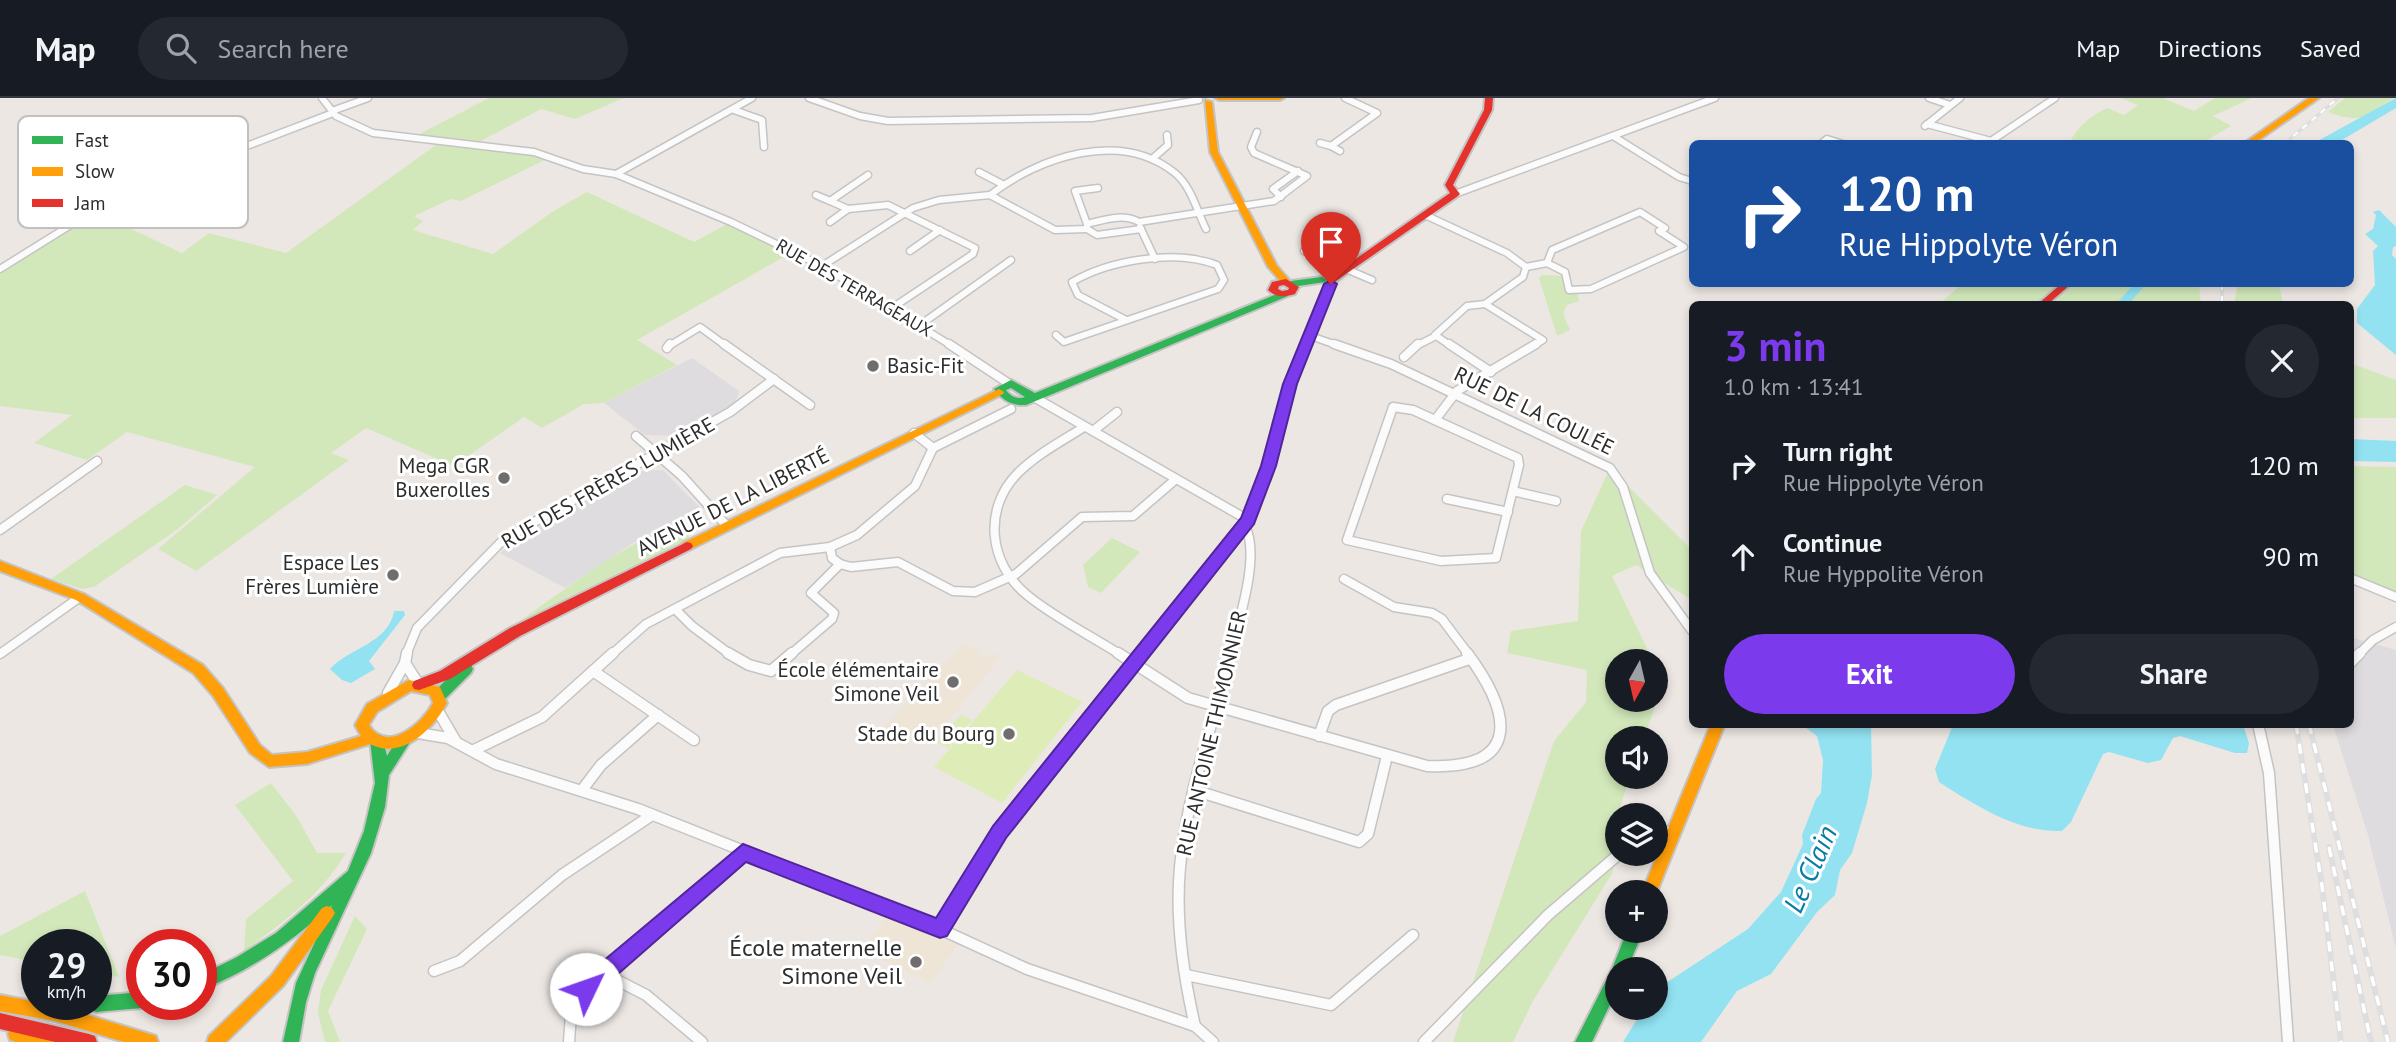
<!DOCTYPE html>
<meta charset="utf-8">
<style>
:root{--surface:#171b24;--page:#242831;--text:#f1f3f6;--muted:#9ea1a6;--line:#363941;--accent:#7c3aed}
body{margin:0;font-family:"PT Sans",sans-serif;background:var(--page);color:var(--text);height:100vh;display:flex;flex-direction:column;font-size:26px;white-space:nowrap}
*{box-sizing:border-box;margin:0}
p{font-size:23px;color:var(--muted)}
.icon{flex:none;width:38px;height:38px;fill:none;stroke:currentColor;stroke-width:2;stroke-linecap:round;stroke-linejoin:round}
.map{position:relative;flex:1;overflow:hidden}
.details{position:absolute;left:1689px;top:203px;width:665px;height:427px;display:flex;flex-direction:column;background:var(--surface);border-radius:10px;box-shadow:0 4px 10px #0003}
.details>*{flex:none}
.top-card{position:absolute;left:1689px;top:42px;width:665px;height:147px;border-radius:10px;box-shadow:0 4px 10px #0003;background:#1a4fa0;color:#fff;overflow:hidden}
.needle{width:46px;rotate:188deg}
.tools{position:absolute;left:1605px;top:551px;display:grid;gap:14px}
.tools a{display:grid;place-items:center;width:63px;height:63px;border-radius:50%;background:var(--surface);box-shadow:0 4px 10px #0003;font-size:35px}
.speed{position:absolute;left:21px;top:831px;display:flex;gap:14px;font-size:35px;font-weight:700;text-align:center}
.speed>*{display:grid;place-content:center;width:91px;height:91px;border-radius:50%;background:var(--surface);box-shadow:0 4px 10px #0003;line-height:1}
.speed small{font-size:18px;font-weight:400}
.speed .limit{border:10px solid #d22;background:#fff;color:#111}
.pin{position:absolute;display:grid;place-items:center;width:60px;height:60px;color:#fff;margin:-72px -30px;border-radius:50% 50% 50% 0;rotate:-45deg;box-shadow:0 0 7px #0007}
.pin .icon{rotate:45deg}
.me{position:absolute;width:77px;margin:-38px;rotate:48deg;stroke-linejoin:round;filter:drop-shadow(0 0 5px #0008)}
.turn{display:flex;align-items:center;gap:24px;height:147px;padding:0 35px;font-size:32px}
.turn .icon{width:91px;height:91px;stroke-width:2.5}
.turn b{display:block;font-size:49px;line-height:60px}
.round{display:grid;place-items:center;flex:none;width:74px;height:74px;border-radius:37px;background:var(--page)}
.headline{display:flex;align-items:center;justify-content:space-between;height:119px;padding:0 35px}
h1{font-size:42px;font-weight:800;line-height:52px;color:var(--accent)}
.button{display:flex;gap:14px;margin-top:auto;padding:14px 35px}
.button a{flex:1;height:80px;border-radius:42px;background:var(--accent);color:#fff;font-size:28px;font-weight:800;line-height:80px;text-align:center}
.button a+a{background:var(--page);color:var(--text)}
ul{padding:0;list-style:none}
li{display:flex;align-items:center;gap:21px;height:91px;padding:0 35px}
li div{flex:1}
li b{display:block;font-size:26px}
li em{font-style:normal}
header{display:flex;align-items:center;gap:42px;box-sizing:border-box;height:98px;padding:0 35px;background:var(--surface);border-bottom:2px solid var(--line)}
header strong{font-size:33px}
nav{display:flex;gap:38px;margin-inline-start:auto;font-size:24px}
.search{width:490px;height:63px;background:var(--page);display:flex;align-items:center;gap:18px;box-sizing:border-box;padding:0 24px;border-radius:38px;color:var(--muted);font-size:26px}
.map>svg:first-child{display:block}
.industrial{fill:#dfdcdf}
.education{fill:#efe5d7}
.green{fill:#d2e8ba}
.pitch{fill:#deecb8}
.water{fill:#92e2f2}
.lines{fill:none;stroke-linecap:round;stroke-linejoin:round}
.river{fill:#92e2f2;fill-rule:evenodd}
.street-far2-casing{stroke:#c5c4c4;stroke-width:9}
.street-far1-casing{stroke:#c5c4c4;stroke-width:11}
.street-casing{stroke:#c5c4c4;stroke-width:13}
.fast-casing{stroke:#c5c4c4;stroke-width:4}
.slow-casing{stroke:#c5c4c4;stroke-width:4}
.jam-casing{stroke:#c5c4c4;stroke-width:4}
.street-far2{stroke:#fcfbfb;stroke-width:6}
.street-far1{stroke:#fcfbfb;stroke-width:8}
.street{stroke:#fcfbfb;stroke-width:10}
.fast{fill:#30b455;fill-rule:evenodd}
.slow{fill:#ff9f0a;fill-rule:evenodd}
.jam{fill:#e5322d;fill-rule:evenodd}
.rail-far1-casing{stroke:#dedee0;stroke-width:3.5}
.rail-casing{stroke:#dedee0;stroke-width:6}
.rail-far1{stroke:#fff;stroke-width:2;stroke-dasharray:6;stroke-linecap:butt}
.rail{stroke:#fff;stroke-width:3.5;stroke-dasharray:10;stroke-linecap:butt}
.route{fill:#7c3aed;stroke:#51269a;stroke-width:2}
.poi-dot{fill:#706e6d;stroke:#fff;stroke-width:2.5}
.labels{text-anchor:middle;stroke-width:6;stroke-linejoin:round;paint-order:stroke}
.far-street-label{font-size:18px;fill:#2d2d2d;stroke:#fff}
.poi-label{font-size:21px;fill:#2d2d2d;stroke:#fff;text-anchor:end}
.street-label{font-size:21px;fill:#2d2d2d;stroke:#fff}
.near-poi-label{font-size:24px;fill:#2d2d2d;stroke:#fff;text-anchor:end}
.near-water-label{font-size:28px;font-style:italic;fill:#047ba4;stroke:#fff}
.key{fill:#fff;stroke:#c0c0c0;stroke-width:2}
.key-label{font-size:19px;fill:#2d2d2d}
</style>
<header>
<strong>Map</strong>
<div class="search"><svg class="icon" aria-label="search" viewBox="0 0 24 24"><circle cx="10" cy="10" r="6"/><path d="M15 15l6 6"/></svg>Search here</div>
<nav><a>Map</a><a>Directions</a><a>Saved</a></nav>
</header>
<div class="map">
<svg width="2396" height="944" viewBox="0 0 2396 944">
<rect width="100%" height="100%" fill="#ece7e3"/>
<g class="industrial">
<path d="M692,260L739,293L735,306L674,338L645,337L604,305Z"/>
<path d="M663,372L700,410L641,440L565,490L500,455L517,441L639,373Z"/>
<path d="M2350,539L2396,552V851L2368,737L2333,627L2350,626Z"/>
</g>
<g class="education">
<path d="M964,545L981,554L979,557L986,561L992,555L1000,559L957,613L928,642L916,635L904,650L877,636Z"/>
<path d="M886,819L958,847L930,885L863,852Z"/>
</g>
<g class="green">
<path d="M489,0H624L575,21L541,11L477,45L551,59L461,103L451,101L414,118L423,123L413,132L493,156L552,114L587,94L694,144L731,124L789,156L637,242L677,267L604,305L584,306L542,330L524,319L454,368L366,330L331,355L349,362L196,473L158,451L255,369L127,334L87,362L34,345L72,317L0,308V171L93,113L182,155L209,135L286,155L440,44L410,41Z"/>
<path d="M2121,0H2163L2194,13L2215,0H2252L2213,18L2231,28L2202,45H2069C2078,29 2090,18 2107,10L2124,17L2138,7Z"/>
<path d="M2345,0H2394C2363,18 2364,27 2328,14Z"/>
<path d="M1542,177L1564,178L1568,194L1577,195L1579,203L1567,207C1560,218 1567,222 1570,232L1557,238L1539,180Z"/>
<path d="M1962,186H2199L2201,206H1939Z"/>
<path d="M2238,186H2279L2283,206H2234Z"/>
<path d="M2350,265L2396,282V320H2350Z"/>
<path d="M2350,368L2396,369V497L2350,477Z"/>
<path d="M1610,370L1692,452V502L1636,467L1612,478L1653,563L1617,564V602H1656V571L1661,591L1644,640H1617V679H1630L1617,718L1613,774L1533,903L1513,944H1453L1554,643L1586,604L1587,572L1507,555L1511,533L1578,523L1581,433Z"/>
<path d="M185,387L217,397L178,431L94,489L82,491L51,481Z"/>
<path d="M676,422L690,440L518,524L602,465Z"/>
<path d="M1112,440L1140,454L1101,495L1088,489L1083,467Z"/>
<path d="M271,685L297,719L317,755H346C318,800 286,822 244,853L246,821L293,783L235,707Z"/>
<path d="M85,793L119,879L96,875V847H37V864L0,857V838Z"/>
<path d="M355,818L367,831L328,913L340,944H325L318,915L321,892Z"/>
</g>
<g class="pitch">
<path d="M1017,572L1082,604L1002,705L934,669Z"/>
<path d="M961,617L972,622L948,650L937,644Z"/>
</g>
<g class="water">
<path d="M2396,0V10L2337,45H2314Z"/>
<path d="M2379,112L2396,129V148L2393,149L2392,157L2396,161V257L2357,225V211L2375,187L2373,153L2378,148L2365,136L2373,131L2376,117L2373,114Z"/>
<path d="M2350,341L2396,343V364L2350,363Z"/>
<path d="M394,513H404L405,517L369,563L375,571L351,585L342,582L330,571C349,550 389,545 394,513Z"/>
<path d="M1802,627H1871L1872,677L1867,705L1852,755L1840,772L1835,797L1817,814L1771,876L1737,893L1701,944H1623L1644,910H1656V895L1669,883L1748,831L1781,794L1803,746L1802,737L1816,701L1821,695L1823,662L1817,638Z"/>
<path d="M1953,627H2243L2249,645L2247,655H2235L2180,638L2173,640L2161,662L2148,665L2109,654L2103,656L2071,724L2062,733C2018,735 1975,707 1939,684L1935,671Z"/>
</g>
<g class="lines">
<path class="river" d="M2134,186H2146L2129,206H2116Z"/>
<defs>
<g id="street-far2">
<path d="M322,0L336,18L373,35L534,54L583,71L616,76L731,124L822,168L952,248"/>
<path d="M809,0L860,18L888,23L1092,20L1199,2"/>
<path d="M1929,0L1950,7"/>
<path d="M734,12L762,22L764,49"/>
<path d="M332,13L368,0"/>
<path d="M1927,26L1991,43L2055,0"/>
<path d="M1925,28L1960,0"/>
<path d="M1613,38L1679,79L1692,83"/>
<path d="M1320,45L1331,48"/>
<path d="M1821,46L1827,41L1843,46"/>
<path d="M1340,53L1331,48L1377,15L1345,0"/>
<path d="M1152,61L1168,47L1167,37"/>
<path d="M979,74L1002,86"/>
<path d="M616,76L752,0"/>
<path d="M868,77L830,103L848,111L888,107L975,150L973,156L892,210"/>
<path d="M1455,96L1715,0"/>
<path d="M816,97L830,103"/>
<path d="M990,97C1039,59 1120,31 1175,75C1191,88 1197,113 1206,131"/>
<path d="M1281,99L1273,91L1298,73"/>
<path d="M1640,114L1665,130L1659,133L1684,149L1591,191L1569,192L1565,174L1547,165L1552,152Z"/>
<path d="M1425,117L1507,155L1526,169L1523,179L1485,206L1467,208L1435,237L1451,248"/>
<path d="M830,124L848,111"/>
<path d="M1087,126L1075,93L1098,90"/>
<path d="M1140,129L1155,161"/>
<path d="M1087,131L1097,137L1141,131"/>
<path d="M910,153L940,132"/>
<path d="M1304,153L1372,182"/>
<path d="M822,168L913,110L939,102L990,97L1055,132L1087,131V126C1104,122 1123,115 1139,124L1274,103L1307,78L1254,55L1251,49L1257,34"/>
<path d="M1526,169L1547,165"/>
<path d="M0,171L93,113L137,90L333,15"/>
<path d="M1485,206L1543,242L1533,248"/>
<path d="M920,227L1011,162"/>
<path d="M1056,237L1064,244L1218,191L1224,182L1217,167C1175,151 1110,162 1072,184L1078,197L1126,222"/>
<path d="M1308,237L1339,248"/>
<path d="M669,248L700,229L726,248"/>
<path d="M1305,248L1328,187"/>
<path d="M1416,248L1436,238"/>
</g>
<g id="street-far1">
<path d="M724,246L810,307"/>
<path d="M949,246L1008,285"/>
<path d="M1334,246L1391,266L1610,370L1623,389L1650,475L1692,533"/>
<path d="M1449,246L1491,274"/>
<path d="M667,250L670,246"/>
<path d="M1404,259L1418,246"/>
<path d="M1032,298L1248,422"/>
<path d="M1393,309L1413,312L1518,360L1519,367L1496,460L1441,463L1347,442Z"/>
<path d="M1435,322L1457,293L1536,246"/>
<path d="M1084,329C1062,343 1037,356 1018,375C983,410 988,465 1027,497C1055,520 1090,537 1121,557"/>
<path d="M1093,333L1117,314"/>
<path d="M636,338L682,378L727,428"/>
<path d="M933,350L1011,311"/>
<path d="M1513,393L1556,403"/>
<path d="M1447,401L1508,414"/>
<path d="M0,432L97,363"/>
<path d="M840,466L851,469L898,464L953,493L975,494L1016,476L1082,419L1133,418L1176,381"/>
<path d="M2350,480L2396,499"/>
<path d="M1344,481L1394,509L1432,515L1442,521L1469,557"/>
<path d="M675,511L692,528L731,557"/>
<path d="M0,556L80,499"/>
<path d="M406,557L417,530L504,441L730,314L774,281"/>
<path d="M611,557L646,526L780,455L830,449L857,437L915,388L933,350L914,335"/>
<path d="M790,557L832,521L834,515L811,495L840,466L832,460L830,449"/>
<path d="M1141,557L1248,422L1305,246"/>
<path d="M1230,557C1238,525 1262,455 1244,427"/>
<path d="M2358,557L2373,542L2396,529"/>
</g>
<g id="street">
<path d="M728,555L749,567L771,573L792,555"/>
<path d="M1118,555L1188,600L1427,668C1524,672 1511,614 1467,555"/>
<path d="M405,565L419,587"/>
<path d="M2350,565L2360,555"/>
<path d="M593,573L694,642"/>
<path d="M388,595L405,565L407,555"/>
<path d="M438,613L455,642"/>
<path d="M2258,626L2269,675L2288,944"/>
<path d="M418,635L448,640L496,666L638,711L940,831L1027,871L1195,928L1213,944"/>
<path d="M1319,638L1328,613L1336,607L1469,561"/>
<path d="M474,652L542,619L613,555"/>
<path d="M582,692L601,667L658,617"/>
<path d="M1194,692L1359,744L1368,736L1387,658"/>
<path d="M1656,734H1672"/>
<path d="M940,831L1000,734L1142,555"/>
<path d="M434,873L460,863L562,777L652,717"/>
<path d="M603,875L646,897L702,944"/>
<path d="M1186,877L1331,907L1413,837"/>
<path d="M1195,928C1183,876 1175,822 1180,769C1187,695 1213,626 1231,555"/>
<path d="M569,944L571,916L586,891L743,755"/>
<path d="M1424,944L1548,817L1619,756"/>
</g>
<g id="fast">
<path d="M1322,179L1327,182L1325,184L1291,189L1286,186L1291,183Z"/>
<path d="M1284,193L1289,196L1288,198L1026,307C1012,308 1002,302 994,291L1011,282L1035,295ZM1011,290L1025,299C1018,302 1010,298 1006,292Z"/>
<path d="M466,566L471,567L473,571L471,575L444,602L439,603L434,602L432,598L434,594L461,567Z"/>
<path d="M405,635L410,637L412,641L389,677L385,709L371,755L315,875L306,904L299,944H283L296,885L332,807C293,843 250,873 201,892V877L237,859L276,835L348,773L364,733L375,685L370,642L372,638L377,636L382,638L387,658L400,637Z"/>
<path d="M1627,833H1643L1627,872H1617V892L1592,944H1575L1612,871Z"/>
<path d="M142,894V906H148L142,910L96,914L90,911L88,906H96V898Z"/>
</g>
<g id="slow">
<path d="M1215,0H1284L1280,2H1219Z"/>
<path d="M2309,0H2319L2253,46H2243Z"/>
<path d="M1205,2L1212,4L1218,54L1277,168L1291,184L1289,186H1283L1268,169L1210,54Z"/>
<path d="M999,291L1004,294L1003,296L691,451L687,452L681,448L683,445Z"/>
<path d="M0,463L84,496L203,567L223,590L260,647L272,657L307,654L361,638L355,627L367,606L409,582L440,589L447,605C434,630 402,663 370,646L307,666L269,669L250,655L213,598L193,575L76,502L0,473ZM411,593L430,597L433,605C422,626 387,656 369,627L377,614Z"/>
<path d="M1711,626H1725L1656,796V794H1642Z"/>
<path d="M327,808L332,810L335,815L332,820L283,888L226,944H207L209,938L271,878L322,810Z"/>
<path d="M0,897L37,904V906L55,907L150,936L156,938L158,944H124L55,923L0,913Z"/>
<path d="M16,928L51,938L53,944H16L10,942L8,936L10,930Z"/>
</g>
<g id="jam">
<path d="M1485,0H1493L1492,12L1453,87L1460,96L1458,98L1333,185H1327V181L1450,95L1445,87L1484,12Z"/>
<path d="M1286,181L1299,189L1295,196C1285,199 1276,200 1268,192L1272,184ZM1284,187L1289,190L1288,192L1282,193L1278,191L1279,188Z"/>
<path d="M2061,186H2071L2048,206H2038Z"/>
<path d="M687,444L691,445L693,448L691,451L520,538L450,581L419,592L414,591L412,587L414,583L440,573L510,530Z"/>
<path d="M0,915L89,936L95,938L97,944H55L0,931Z"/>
</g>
</defs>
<use href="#street-far2" class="street-far2-casing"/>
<use href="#street-far1" class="street-far1-casing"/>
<use href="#street" class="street-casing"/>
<use href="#fast" class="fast-casing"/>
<use href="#slow" class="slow-casing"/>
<use href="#jam" class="jam-casing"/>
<use href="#street-far2" class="street-far2"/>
<use href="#street-far1" class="street-far1"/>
<use href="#street" class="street"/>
<use href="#fast" class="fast"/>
<use href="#slow" class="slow"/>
<use href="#jam" class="jam"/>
<defs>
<g id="rail-far1">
<path d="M2284,46L2338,0"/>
<path d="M2222,186V206"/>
</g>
<g id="rail">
<path d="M2296,626L2322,788L2341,944"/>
<path d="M2309,626L2388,944"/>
<path d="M2329,749L2371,944"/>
</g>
</defs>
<use href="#rail-far1" class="rail-far1-casing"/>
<use href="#rail" class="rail-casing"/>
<use href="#rail-far1" class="rail-far1"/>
<use href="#rail" class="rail"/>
</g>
<path class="route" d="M1331,182L1337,186L1297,286L1276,368L1254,426L1006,740L947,838L940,840L746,764L593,898L586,901L578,898L575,891L578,884L743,746L936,820L993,728L1241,420L1261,368L1283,286L1324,186Z"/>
<g class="poi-dot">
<circle cx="873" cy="268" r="7"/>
<circle cx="504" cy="380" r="7"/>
<circle cx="393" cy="477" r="7"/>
<circle cx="953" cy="584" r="7"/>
<circle cx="1009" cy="636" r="7"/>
<circle cx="916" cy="864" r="7"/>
</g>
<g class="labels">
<g class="far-street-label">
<text transform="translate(854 190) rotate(30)" y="6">RUE DES TERRAGEAUX</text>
</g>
<g class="poi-label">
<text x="887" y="275" text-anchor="start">Basic-Fit</text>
<text x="490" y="375">Mega CGR<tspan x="490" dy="24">Buxerolles</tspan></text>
<text x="379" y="472">Espace Les<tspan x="379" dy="24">Frères Lumière</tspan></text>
<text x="939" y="579">École élémentaire<tspan x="939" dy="24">Simone Veil</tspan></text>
<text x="995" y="643">Stade du Bourg</text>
</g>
<g class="street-label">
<text transform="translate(1534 313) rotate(26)" y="7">RUE DE LA COULÉE</text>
<text transform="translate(608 385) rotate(-30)" y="7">RUE DES FRÈRES LUMIÈRE</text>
<text transform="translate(733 404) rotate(-27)" y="7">AVENUE DE LA LIBERTÉ</text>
<text transform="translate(1212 635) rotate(-77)" y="7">RUE ANTOINE THIMONNIER</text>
</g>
<g class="near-poi-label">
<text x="902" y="858">École maternelle<tspan x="902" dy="28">Simone Veil</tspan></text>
</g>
<g class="near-water-label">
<text transform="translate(1810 771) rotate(-66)" y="10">Le Clain</text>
</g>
</g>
<rect x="18" y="18" width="230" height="112" rx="10" class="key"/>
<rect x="32" y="38" width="31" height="8" fill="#30b455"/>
<rect x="32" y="69" width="31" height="9" fill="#ff9f0a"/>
<rect x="32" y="101" width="31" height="8" fill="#e5322d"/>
<g class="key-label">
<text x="75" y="49">Fast</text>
<text x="75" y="80">Slow</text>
<text x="75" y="112">Jam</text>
</g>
</svg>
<div class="tools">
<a><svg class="needle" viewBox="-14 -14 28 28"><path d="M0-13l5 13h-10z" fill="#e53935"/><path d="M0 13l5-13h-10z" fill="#9ea1a6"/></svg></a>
<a><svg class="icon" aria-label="sound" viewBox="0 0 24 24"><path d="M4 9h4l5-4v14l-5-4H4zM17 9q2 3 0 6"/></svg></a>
<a><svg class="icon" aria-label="layers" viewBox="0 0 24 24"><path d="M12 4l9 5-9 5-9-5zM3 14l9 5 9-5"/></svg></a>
<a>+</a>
<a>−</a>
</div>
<div class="speed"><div>29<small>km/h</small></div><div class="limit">30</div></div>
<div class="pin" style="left:1331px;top:186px;background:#d93025"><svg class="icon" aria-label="arrive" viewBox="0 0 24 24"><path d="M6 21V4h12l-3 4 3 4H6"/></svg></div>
<svg class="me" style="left:586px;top:891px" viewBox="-20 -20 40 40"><circle r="19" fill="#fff"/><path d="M0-13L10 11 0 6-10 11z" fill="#7c3aed"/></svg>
<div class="top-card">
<div class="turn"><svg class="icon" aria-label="right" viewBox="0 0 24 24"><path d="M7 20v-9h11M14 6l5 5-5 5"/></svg><div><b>120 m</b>Rue Hippolyte Véron</div></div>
</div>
<section class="details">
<div class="headline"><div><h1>3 min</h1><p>1.0 km · 13:41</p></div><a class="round"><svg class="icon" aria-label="close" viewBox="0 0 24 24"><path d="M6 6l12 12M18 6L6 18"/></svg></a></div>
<ul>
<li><svg class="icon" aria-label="right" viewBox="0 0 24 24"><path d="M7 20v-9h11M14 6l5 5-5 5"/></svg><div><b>Turn right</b><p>Rue Hippolyte Véron</p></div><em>120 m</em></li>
<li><svg class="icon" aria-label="ahead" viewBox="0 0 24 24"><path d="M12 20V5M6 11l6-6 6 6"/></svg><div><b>Continue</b><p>Rue Hyppolite Véron</p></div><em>90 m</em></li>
</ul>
<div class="button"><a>Exit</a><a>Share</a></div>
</section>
</div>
